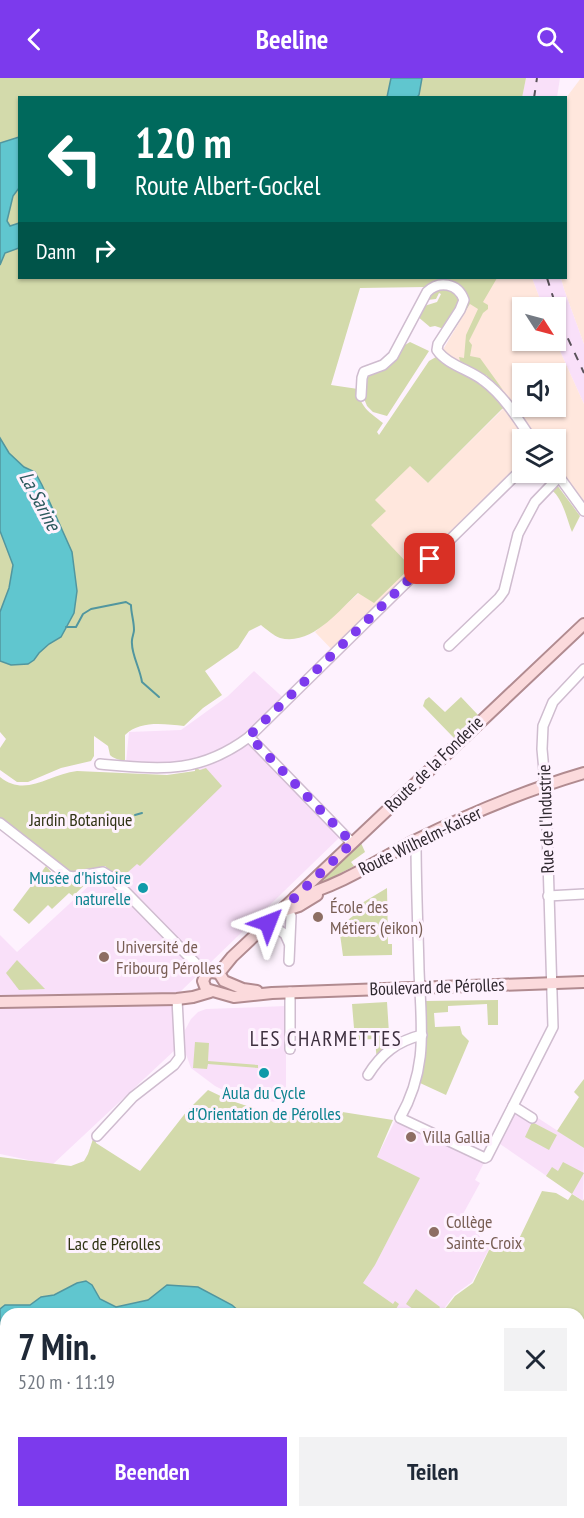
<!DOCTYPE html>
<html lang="de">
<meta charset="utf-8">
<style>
:root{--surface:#fff;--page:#f2f2f3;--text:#1f2937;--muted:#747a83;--accent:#7c3aed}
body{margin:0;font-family:"PT Sans Narrow",sans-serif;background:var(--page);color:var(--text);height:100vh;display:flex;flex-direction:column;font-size:22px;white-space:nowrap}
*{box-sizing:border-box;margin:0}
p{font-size:20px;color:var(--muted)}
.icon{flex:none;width:33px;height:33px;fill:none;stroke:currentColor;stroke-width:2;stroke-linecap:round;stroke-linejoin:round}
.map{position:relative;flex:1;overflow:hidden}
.panel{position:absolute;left:0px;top:1230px;width:585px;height:210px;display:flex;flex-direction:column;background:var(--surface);border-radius:18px 18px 0 0;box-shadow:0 2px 4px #0004}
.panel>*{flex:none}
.top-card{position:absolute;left:18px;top:18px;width:549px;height:183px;border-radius:0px;box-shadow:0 2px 4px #0004;background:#00695c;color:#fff;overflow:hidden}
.needle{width:39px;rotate:126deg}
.tools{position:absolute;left:512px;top:219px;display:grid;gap:12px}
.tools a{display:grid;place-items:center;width:54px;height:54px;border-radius:0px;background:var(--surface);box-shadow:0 2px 4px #0004;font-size:30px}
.pin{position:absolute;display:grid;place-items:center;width:51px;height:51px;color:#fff;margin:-26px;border-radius:12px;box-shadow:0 3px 9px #0006}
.me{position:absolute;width:66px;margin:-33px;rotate:45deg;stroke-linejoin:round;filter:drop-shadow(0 0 4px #0008)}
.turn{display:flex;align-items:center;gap:21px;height:126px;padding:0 18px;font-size:27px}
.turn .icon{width:78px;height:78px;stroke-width:2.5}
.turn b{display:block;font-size:42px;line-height:51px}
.then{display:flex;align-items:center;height:57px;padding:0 18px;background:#0003;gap:12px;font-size:22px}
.round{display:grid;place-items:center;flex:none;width:63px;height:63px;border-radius:0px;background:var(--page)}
.summary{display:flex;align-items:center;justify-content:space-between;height:102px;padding:0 18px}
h1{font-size:36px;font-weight:600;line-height:45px}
.cta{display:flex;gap:12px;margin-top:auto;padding:12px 18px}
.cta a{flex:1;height:69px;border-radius:0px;background:var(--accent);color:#fff;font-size:24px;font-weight:600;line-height:69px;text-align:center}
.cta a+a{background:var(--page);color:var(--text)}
header{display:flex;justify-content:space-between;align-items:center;height:78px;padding:0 18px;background:var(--accent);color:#fff;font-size:27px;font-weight:600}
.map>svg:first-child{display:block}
.built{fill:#f9e0f9}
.industrial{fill:#ffe7dd;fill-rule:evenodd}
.green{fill:#d3daab}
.water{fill:#60c6cf;stroke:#51969f;stroke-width:1.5}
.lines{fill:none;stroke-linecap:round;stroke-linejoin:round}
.stream{stroke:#51969f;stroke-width:2}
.minor-casing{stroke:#cfbccf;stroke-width:12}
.major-casing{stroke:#b18b90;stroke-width:14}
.minor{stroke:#fff;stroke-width:9}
.major{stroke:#fbdadc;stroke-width:10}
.rail{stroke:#5a525a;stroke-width:2;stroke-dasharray:8 8;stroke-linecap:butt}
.route{stroke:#7c3aed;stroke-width:10;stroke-dasharray:0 18}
.culture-dot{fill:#0f9aa8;stroke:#fef2fe;stroke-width:2}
.education-dot{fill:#8d6e63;stroke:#fef2fe;stroke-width:2}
.labels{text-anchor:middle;stroke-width:6;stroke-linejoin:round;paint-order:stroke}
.street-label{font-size:18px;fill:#2e272e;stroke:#fef2fe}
.park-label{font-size:18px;fill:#303314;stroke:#fef2fe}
.culture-label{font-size:18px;fill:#0d838f;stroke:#fef2fe;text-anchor:end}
.education-label{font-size:18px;fill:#785e54;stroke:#fef2fe;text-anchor:start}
.water-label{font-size:20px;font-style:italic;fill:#2b595d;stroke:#fef2fe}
.quarter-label{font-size:21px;letter-spacing:1.5px;fill:#3e303f;stroke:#fef2fe}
</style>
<header><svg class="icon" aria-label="back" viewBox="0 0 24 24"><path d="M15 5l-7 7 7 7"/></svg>Beeline<svg class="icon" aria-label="search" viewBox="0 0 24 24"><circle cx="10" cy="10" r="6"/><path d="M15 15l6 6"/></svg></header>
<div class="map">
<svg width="584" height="1440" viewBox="0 0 584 1440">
<rect width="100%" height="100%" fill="#fef2fe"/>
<g class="built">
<path d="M526,0H560L557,19H522Z"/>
<path d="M532,200H561L564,211L584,266V326L555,262V230L543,229Z"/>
<path d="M254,593L289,625L249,664L340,759L180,914L176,971L52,1087L0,1076V857L17,874L205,701L195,683L180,686L126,685L129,654L181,652L228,618Z"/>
<path d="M286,928V1024L262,1023L229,1015L215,1008L191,990L184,971L185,952L191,941L198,934L206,931Z"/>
<path d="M518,1027L584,1070L583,1123L500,1066Z"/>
<path d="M396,1041L485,1083L475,1102L480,1105L463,1136L489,1171L472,1204L454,1217L440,1236H340L375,1187L419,1100L377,1079Z"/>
</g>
<g class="industrial">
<path d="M581,0H584V266L564,211L561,200H566V20Z"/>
<path d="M488,200H532L543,229L522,230V262H555L584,326V436L555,394V362H522V394L338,578L315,554L359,515L411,489L360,437L410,387L428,405L508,326L441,275L470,226ZM522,296H555V328H522Z"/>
</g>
<g class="green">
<path d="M0,0H526L522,20H20V200H497L483,224L488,227V231L483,235L469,263L472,267L470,278L480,280L503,312L486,297L483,298L460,283L459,279L464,280L466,257L478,231L470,226L454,252L451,249L465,217L438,203L426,209L360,210L331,307L358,311C360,329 369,334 383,345L377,354L379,357L429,283L436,279L486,309L506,329L502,331L428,405L410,388L375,422L386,433L371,447L411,489L374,525L358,515C338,533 312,568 280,560C274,558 266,551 261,547L249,553L238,570L205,593L222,617L203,630L184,648C165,646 140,642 125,657V682C120,683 113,680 110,677L108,668L94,658V678L91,683L61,690L28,704H17L0,692V670L6,661L0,654V583L11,587L0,580V453L9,476L0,447Z"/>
<path d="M444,208L457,215L460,225L444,251L435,248L430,249L417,238L421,229L437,224L441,216L439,215L436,221L427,222L430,214Z"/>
<path d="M410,264L429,273L387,338L373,334L367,328L363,318L369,296L377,294L389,286H392L400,270Z"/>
<path d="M557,407L580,438L572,454C567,442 562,416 549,411Z"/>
<path d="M429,619L445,634L461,619L478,637L454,660L423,628L425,622Z"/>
<path d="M195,689L200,692L206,690L222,708L140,788L137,786L119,802L105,788L98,793L68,795L0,741V699C26,720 49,696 77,693L167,697L195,693Z"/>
<path d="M361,765L365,774L351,784L354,788L311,811L344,778L346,779Z"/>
<path d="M46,788L58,802L64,798L93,799L73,818L69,815L52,831L48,827L29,846L13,832Z"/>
<path d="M387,810L388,866H392V877L343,878L339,849L353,838L352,831Z"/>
<path d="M17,882L45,911L19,912L6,895Z"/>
<path d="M498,922V947H488L487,926L448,928V934L434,935L435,949L460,948L462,956L469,963L446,1017L420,1005L426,974L425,923Z"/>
<path d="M387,924L390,971L377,984L375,961L355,962L352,926Z"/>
<path d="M195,964L209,965L208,983L258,987V990L208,986L207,991L193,990Z"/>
<path d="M584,1001V1070L557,1053L579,1019L574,1014Z"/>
<path d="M208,1012L229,1022L265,1034L336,1033L393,1042L377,1079L420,1100L375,1187L363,1205L393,1226L395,1223L399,1226L393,1236H6V1434H423L420,1440H0V1079L71,1088L84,1083L88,1076L93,1061L95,1059L96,1065L140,1093L187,1033Z"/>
<path d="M532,1044L557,1057L549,1072L525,1059Z"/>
<path d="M563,1084L584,1095L572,1116L583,1123L584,1121V1241L579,1246V1236H441L455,1218L473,1205L489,1172L518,1163L542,1113L556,1115L568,1122L572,1116L546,1098L552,1089L558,1093Z"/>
<path d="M416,1211L440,1229L435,1236H420L406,1226Z"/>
</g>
<g class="water">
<path d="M391,0H422L419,17L417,19H387Z"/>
<path d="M19,59V110L13,118L7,143L10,148L19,145V170L5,175L0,187V65Z"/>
<path d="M0,360L9,375L24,389L35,394L42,407L72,474L77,513L74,535L61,559L49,566L39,575L34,582L28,586L11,587L0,583V534L9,510L13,487L0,453Z"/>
<path d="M86,1203L92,1207L100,1221L116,1229L148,1222L167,1207L198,1209L232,1227L241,1235L6,1236V1333L0,1338V1231L5,1227H30L41,1219L54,1217L77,1205Z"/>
</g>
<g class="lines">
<g class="stream">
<path d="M66,549H76L83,536L91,531L126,524L131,527C131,535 134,543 134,552C134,556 131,561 132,566C132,577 140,591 142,604L159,619"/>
<path d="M135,737L142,735"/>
</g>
<defs>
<g id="minor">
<path d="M361,318L362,300L364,294L383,287L393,278L427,214C439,202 458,205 464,222L460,232L438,266L437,272C447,287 471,292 484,303C504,318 518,341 532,362"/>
<path d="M555,393L584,433"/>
<path d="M449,568L499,520L504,513L518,456L535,424L559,399"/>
<path d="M249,659L352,765"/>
<path d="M100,686C160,691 198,697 249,659L522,391"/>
<path d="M0,745L68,798L73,799L103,794L111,799L206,896"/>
<path d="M416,763C416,806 418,849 419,892C421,947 429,989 400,1040L485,1080L487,1079L553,949L546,715L542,671L543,648L553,624L584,591"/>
<path d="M548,818L584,816"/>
<path d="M285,828L291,838L289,883"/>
<path d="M268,845L285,856L289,865"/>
<path d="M290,914V971"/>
<path d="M368,997C381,976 397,963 422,957"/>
<path d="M513,1028L532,1040"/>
<path d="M97,1058L133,1019L174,987L180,979L177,921"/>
<path d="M579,1345L584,1339"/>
<path d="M514,1440L516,1434"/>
</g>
<g id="major">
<path d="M295,819C336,810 377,783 414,763C469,736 526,712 584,695"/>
<path d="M280,834L299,828L317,817"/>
<path d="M219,895L232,879L584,546"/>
<path d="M219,895L211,894L206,896L203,903L206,911L234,919L272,915L584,904"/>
<path d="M219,895L224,903L243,911L257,913"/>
<path d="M0,924L177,921L193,919L210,914"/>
</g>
</defs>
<use href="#minor" class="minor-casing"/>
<use href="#major" class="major-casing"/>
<use href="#minor" class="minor"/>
<use href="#major" class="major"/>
<g class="rail">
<path d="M534,20L537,0"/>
<path d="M547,200L563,250L584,295"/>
</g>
</g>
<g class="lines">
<path class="route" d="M268,845L352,765L249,658L430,481"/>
</g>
<g class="culture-dot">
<circle cx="143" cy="810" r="6"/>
<circle cx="264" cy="995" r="6"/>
</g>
<g class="education-dot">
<circle cx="318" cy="839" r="6"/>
<circle cx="104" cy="879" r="6"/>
<circle cx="411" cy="1059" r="6"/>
<circle cx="434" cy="1154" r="6"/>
</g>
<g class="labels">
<g class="street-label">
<text transform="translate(434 686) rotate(-44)" y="6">Route de la Fonderie</text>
<text transform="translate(546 741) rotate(-92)" y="6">Rue de l'Industrie</text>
<text transform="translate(420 763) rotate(-26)" y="6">Route Wilhelm-Kaiser</text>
<text transform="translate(437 909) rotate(-2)" y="6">Boulevard de Pérolles</text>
</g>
<g class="park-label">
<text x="81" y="748">Jardin Botanique</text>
<text x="114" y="1172">Lac de Pérolles</text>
</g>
<g class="culture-label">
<text x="131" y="806">Musée d'histoire<tspan x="131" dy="21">naturelle</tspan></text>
<text x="264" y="1021" text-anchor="middle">Aula du Cycle<tspan x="264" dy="21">d'Orientation de Pérolles</tspan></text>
</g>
<g class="education-label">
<text x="330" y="835">École des<tspan x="330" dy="21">Métiers (eikon)</tspan></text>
<text x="116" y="875">Université de<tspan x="116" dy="21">Fribourg Pérolles</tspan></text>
<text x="423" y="1065">Villa Gallia</text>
<text x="446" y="1150">Collège<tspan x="446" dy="21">Sainte-Croix</tspan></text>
</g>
<g class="water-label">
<text transform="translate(40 423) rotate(62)" y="7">La Sarine</text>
</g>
<g class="quarter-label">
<text x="326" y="968">LES CHARMETTES</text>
</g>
</g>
</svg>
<div class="tools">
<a><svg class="needle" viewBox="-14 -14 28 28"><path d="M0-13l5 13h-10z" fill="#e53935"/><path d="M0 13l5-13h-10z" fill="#747a83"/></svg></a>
<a><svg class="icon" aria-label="sound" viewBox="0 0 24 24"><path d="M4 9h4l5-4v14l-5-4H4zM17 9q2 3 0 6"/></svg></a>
<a><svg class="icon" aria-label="layers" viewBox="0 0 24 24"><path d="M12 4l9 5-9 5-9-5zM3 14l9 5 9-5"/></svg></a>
</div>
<div class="pin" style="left:430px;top:481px;background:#d93025"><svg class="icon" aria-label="arrive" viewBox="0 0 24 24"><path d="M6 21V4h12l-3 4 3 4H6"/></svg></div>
<svg class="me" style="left:268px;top:845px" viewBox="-20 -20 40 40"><path d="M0-17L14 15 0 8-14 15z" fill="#7c3aed" stroke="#fff" stroke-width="4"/></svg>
<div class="top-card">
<div class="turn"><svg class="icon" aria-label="left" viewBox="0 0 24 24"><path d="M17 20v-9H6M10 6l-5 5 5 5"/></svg><div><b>120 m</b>Route Albert-Gockel</div></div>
<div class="then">Dann<svg class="icon" aria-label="right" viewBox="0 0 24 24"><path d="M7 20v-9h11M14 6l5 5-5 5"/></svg></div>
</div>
<section class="panel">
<div class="summary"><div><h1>7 Min.</h1><p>520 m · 11:19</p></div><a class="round"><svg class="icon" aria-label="close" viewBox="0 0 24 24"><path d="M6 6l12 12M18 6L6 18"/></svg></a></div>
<div class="cta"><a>Beenden</a><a>Teilen</a></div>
</section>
</div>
